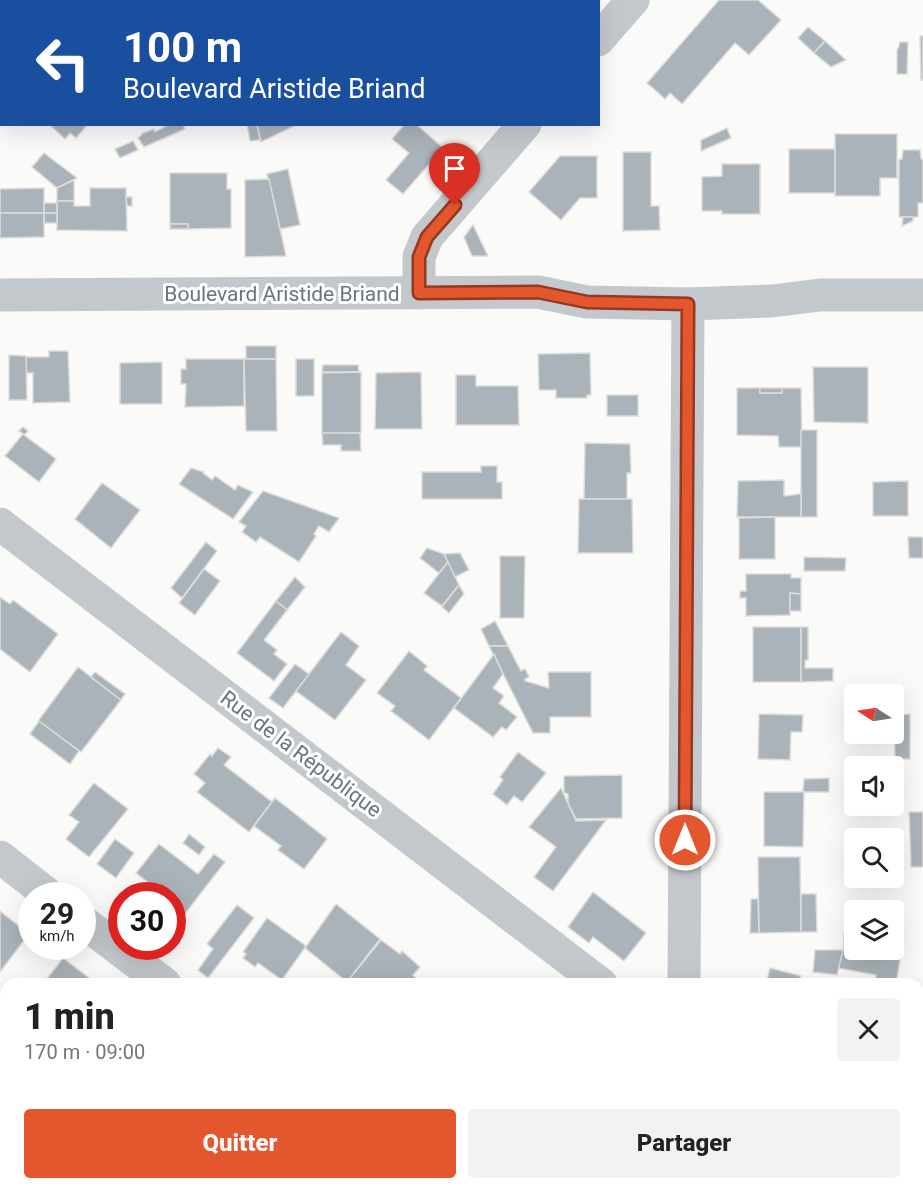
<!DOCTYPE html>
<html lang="fr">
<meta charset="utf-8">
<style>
:root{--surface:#fff;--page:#f2f2f2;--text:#222;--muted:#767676;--accent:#e4572e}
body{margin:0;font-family:Roboto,sans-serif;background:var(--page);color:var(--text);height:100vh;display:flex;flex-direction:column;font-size:22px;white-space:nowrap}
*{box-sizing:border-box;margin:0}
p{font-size:20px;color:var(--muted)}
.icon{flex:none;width:33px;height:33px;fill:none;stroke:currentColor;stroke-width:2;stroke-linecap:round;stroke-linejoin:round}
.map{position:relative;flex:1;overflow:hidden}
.panel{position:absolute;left:0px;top:978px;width:924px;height:212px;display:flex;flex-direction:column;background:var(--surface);border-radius:18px 18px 0 0;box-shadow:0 6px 24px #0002}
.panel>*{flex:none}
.hud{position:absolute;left:0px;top:0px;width:600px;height:126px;box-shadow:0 6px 24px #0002;background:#1a4fa0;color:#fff;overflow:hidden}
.needle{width:39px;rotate:282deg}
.tools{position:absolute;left:844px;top:684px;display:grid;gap:12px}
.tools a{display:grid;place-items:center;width:60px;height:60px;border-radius:6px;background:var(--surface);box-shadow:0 6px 24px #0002;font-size:30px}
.speed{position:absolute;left:18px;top:882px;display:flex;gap:12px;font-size:30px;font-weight:700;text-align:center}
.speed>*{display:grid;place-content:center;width:78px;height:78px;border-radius:50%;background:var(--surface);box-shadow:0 6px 24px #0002;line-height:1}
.speed small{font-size:15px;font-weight:400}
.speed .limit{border:9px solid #d22;background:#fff;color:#111}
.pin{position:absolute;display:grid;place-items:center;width:51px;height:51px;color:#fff;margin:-62px -26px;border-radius:50% 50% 50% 0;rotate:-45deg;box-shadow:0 0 6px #0007}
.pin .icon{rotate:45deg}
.me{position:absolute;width:66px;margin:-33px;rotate:0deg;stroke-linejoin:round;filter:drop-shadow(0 0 4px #0008)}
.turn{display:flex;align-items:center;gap:21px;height:126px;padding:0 24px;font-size:27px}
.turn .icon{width:78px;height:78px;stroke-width:2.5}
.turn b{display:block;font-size:42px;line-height:51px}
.round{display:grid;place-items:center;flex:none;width:63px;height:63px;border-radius:6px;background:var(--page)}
.summary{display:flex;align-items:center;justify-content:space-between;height:102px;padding:0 24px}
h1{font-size:36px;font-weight:800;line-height:45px}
.action{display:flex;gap:12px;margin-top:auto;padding:12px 24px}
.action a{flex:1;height:69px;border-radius:6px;background:var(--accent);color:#fff;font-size:24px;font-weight:800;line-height:69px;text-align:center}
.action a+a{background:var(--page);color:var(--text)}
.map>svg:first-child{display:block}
.building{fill:#aab3b9;stroke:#dcdcda;stroke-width:1.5}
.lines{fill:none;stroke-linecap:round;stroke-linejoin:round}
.minor{stroke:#c3c8cc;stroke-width:33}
.tertiary{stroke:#c3c8cc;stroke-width:33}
.route-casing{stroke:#94391e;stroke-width:15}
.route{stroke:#e4572e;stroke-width:10}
.labels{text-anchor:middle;stroke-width:6;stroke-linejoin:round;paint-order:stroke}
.street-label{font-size:21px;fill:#657683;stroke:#fff}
</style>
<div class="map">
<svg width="923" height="1189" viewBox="0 0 923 1189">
<rect width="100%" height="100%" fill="#fafaf8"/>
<g class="building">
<path d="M158,0H186L187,2H157Z"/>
<path d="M214,0H254L252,2Z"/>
<path d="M490,0H517L518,2H492Z"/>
<path d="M719,0H758L781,20L749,55L735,43L682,104L670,93L665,99L647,83Z"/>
<path d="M808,27L825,41L814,53L798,38Z"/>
<path d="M920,36H923V80H921Z"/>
<path d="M825,41L846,60L831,67L814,53Z"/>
<path d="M900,42H908L907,74H897V51Z"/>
<path d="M52,124H88L76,138L70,133L65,139L51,126Z"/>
<path d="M170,124H183L185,129L144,147L138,138L143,133L154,129L155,132Z"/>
<path d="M247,124H257L260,140L250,141Z"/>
<path d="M257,124H298L261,142Z"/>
<path d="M405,124H416L443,148L403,194L386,180L409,153L392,139Z"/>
<path d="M727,128L731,138L701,151V140Z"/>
<path d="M835,134H897V178H880V196H835Z"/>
<path d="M133,141L138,150L120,158L115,149Z"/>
<rect x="789" y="149" width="46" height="44"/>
<path d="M903,150H920L921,159H923V203H918V217H899V160L902,159Z"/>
<path d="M623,152H651V206H659L660,230L623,231Z"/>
<path d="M44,153L77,178L57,188L32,167Z"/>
<path d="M560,156H597V198H580L561,220L529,192Z"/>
<path d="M722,164H760V214H722V211H702V177L722,176Z"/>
<path d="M288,169L300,225L280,229L267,174Z"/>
<path d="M170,173H227V189H231V228L188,229V224H170Z"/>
<path d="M269,179L286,256L245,257V180Z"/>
<path d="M74,180V201H57V188Z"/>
<path d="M44,188V213H0V189Z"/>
<path d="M90,188H126L127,231L57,230V201H74V206H90Z"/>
<path d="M126,197H132V206H127Z"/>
<rect x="44" y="203" width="13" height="10"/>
<path d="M0,213H44V237L0,238Z"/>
<rect x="44" y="213" width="13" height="10"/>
<path d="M903,217H913V221L902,226Z"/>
<rect x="170" y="224" width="18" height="5"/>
<path d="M473,225L488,256H472L464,237Z"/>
<rect x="246" y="346" width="30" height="13"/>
<path d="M49,351H68L70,402L33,403V373H26V357H49Z"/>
<path d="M590,353L591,395H587V398H556V390H539L538,354Z"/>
<path d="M9,355L26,356L27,400H9Z"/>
<path d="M186,359H244V406L185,407L186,384H181V369H186Z"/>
<path d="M244,359H276L277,431H246Z"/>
<rect x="296" y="359" width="18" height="37"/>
<path d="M162,362V404H120V363Z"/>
<path d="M323,365H358L359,372H322Z"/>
<path d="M813,367H868V423L814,422Z"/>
<path d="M361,372V433L322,434V373Z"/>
<path d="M421,372L422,429H375L376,373Z"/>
<path d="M456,375H476V386H518L519,425H456Z"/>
<path d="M737,388H760V393H782V388H801L802,447H779L778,436L737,435Z"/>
<rect x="760" y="388" width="22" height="5"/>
<rect x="607" y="395" width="31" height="21"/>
<path d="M23,427L28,431L24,435L56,459L39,482L5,456L23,434L19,431Z"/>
<rect x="801" y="430" width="16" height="87"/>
<path d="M322,433H360L361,451H341V445H323Z"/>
<path d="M585,443L630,444L631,473H627V499H584Z"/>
<path d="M481,466H497V482H502V499H422V472H481Z"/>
<path d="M191,468L204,472L203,473L212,480L215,476L235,490L238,485L253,492L233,519L179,484Z"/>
<path d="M784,480V496L801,494V517H737L738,481Z"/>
<path d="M908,481V516H873V482Z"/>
<path d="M102,483L140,510L111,548L75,519Z"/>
<path d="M263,491L314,509L339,518L329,532L319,526L314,534L316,536L299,562L260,537L256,542L242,532L246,526L239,522Z"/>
<path d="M579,499H632L633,553H578Z"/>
<path d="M775,517V559H739V518Z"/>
<path d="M908,537H923V558H909Z"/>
<path d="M206,542L217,551L182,598L171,588Z"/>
<path d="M427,548L444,554L448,562L439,573L420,558Z"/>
<path d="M460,553L469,570L455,577L444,554Z"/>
<path d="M500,556H525L524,618H500Z"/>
<path d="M804,557L846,558L845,571H804Z"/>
<path d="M448,562L459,585L442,606L424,593Z"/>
<path d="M204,569L220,581L195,615L179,603Z"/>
<path d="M746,574H791V578H801V594L790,593V615L746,616V598H740V591H746Z"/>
<path d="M295,577L305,587L287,610L276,601Z"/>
<path d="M459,585L464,594L449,613L442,607Z"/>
<path d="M790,593L801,594V611H790Z"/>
<path d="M0,597L10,604L13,600L58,634L30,672L0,649Z"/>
<path d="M276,601L287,610L264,640L277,650L274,654L287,664L274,681L237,653Z"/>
<path d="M495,621L508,646H489L481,629Z"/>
<rect x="753" y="627" width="48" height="55"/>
<path d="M801,627H808V660H805V668H833V681L801,682Z"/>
<path d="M341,632L359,646L346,665L366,680L335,720L296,691Z"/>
<path d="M489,646H508L521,671L525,669L529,677L525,679V681L549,688L548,672H591V717H550V733H533Z"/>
<path d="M409,651L427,666L424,670L461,698L429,740L391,711L395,706L377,693Z"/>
<path d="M494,654L503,674L493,688L504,696L499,703L517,717L506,730L502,727L493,737L454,708Z"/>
<path d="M295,664L309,674L283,708L269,698Z"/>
<path d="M78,667L121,700L81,752L38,721Z"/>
<path d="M95,672L125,694L121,700L91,677Z"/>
<path d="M759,714L803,715L802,732H791L790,760L758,759Z"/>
<path d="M910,714V759H895L894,715Z"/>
<path d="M39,721L79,751L70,764L30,734Z"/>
<path d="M218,748L231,757L224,765L272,802L249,832L197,792L205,783L194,774L210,754L212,756Z"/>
<path d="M518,752L546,773L522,802L514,796L507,805L493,794L503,780L500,777Z"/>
<path d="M622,775V818L576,819L568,803V794L564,793V776Z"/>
<path d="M829,778V792H803L804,779Z"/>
<path d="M94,783L128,809L89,857L66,839L79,822L69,815Z"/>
<path d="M561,788L576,821L606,820L553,891L534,877L556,847L529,827Z"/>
<path d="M764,792H804L803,847L764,846Z"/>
<path d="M275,798L327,839L304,869L278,850L281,846L254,826Z"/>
<path d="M909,812H923V867H911Z"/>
<path d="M189,834L205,847L199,855L183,843Z"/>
<path d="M115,839L134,853L116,878L97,864Z"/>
<path d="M159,844L198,874L214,854L225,862L177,924L172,920V906L175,903L172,901V896H166L136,873Z"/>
<path d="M758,857H800L801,932L759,933Z"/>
<path d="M593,892L646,933L624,961L593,937L589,943L568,927Z"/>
<path d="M801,894H816L817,932H801Z"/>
<path d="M751,899H758L759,933H750Z"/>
<path d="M336,904L380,939L347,982L305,948Z"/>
<path d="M237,905L254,918L208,978L198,970L213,949L207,944Z"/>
<path d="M0,911L29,934L0,972Z"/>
<path d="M267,918L306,946L282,980L258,963L255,967L243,958L246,954L243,952Z"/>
<path d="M844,934L855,935V949L844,950Z"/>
<path d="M381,940L400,954L402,951L420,967L413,975L416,978L411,984H349L347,982Z"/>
<path d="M843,949H902L896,984L875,982L876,975L838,968Z"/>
<path d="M815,950H843L837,975L813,972Z"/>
<path d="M63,958L97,984H43Z"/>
<path d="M770,968L801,976L798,984H766Z"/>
<path d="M918,1004L923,1006V1054L918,1053Z"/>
<path d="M0,1027L6,1032V1109L0,1104V1098L5,1091L0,1087Z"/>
<path d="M33,1184H85L92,1189H28Z"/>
<path d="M290,1184H353L358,1187L357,1189H297Z"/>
<path d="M816,1184H859L858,1189H839Z"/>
</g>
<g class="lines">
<g class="minor">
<path d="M598,40L633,0"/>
<path d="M419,293V257L427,237L525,124"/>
<path d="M0,295L538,292L587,302L688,304L772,301L820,295H923"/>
<path d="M0,524L601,984"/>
<path d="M0,857L50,896"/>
<path d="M82,921L165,984"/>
<path d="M684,984L688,304"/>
<path d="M918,1113L923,1114"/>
<path d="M423,1184L430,1189"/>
</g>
<g class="tertiary">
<path d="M94,2L96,0"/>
<path d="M0,107L2,105"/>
</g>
</g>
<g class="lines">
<defs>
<path id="route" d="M455,205L427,237L419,257V293L538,292L587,302L688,304L685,840"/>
</defs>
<use href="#route" class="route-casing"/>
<use href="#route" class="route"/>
</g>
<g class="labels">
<g class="street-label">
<text x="282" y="301">Boulevard Aristide Briand</text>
<text transform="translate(301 754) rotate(37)" y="7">Rue de la République</text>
</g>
</g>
</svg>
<div class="tools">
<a><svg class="needle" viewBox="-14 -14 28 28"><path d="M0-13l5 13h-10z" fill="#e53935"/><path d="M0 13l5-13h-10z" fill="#767676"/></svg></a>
<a><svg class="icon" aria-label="sound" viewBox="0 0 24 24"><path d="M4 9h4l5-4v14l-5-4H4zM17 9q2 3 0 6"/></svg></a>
<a><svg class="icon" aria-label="search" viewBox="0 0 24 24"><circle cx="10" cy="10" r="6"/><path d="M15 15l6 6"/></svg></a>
<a><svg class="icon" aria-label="layers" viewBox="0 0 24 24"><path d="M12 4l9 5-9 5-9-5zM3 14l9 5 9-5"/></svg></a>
</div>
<div class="speed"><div>29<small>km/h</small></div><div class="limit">30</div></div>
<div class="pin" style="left:455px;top:205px;background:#d93025"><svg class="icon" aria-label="arrive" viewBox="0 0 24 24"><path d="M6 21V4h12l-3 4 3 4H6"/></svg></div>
<svg class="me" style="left:685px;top:840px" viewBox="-20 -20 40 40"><circle r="17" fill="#e4572e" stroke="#fff" stroke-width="3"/><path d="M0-11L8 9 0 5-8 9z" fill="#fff"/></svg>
<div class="hud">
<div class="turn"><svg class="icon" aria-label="left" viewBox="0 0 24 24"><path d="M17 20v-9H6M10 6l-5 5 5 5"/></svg><div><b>100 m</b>Boulevard Aristide Briand</div></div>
</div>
<section class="panel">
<div class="summary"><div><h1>1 min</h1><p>170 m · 09:00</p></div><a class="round"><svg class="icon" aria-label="close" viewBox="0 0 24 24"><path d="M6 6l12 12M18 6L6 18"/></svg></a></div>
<div class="action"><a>Quitter</a><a>Partager</a></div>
</section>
</div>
